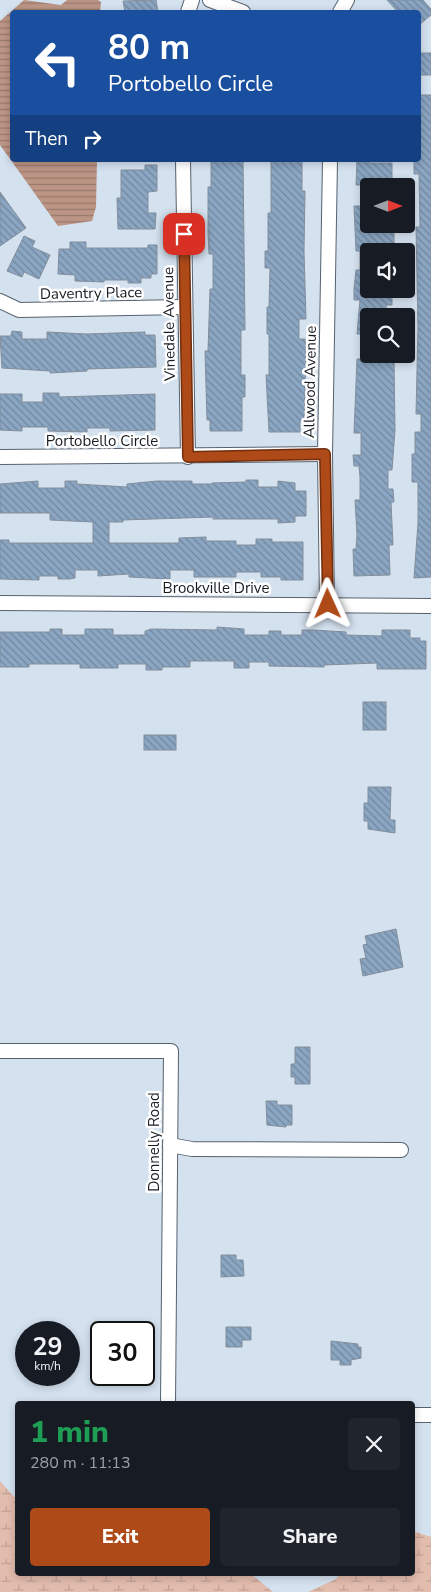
<!DOCTYPE html>
<meta charset="utf-8">
<style>
:root{--surface:#171b24;--page:#20242c;--text:#f1f3f6;--muted:#9ea1a6;--accent:#ae4918}
body{margin:0;font-family:"Nunito Sans",sans-serif;background:var(--page);color:var(--text);height:100vh;display:flex;flex-direction:column;font-size:19px;white-space:nowrap}
*{box-sizing:border-box;margin:0}
p{font-size:16px;color:var(--muted)}
.icon{flex:none;width:28px;height:28px;fill:none;stroke:currentColor;stroke-width:2;stroke-linecap:round;stroke-linejoin:round}
.map{position:relative;flex:1;overflow:hidden}
.sheet{position:absolute;left:15px;top:1401px;width:400px;height:175px;display:flex;flex-direction:column;background:var(--surface);border-radius:5px;box-shadow:0 2px 8px #0003}
.sheet>*{flex:none}
.hud{position:absolute;left:10px;top:10px;width:411px;height:152px;border-radius:5px;box-shadow:0 2px 8px #0003;background:#1a4fa0;color:#fff;overflow:hidden}
.needle{width:32px;rotate:90deg}
.controls{position:absolute;left:360px;top:178px;display:grid;gap:10px}
.controls a{display:grid;place-items:center;width:55px;height:55px;border-radius:5px;background:var(--surface);box-shadow:0 2px 8px #0003;font-size:25px}
.speed{position:absolute;left:15px;top:1321px;display:flex;gap:10px;font-size:25px;font-weight:700;text-align:center}
.speed>*{display:grid;place-content:center;width:65px;height:65px;border-radius:50%;background:var(--surface);box-shadow:0 2px 8px #0003;line-height:1}
.speed small{font-size:12px;font-weight:400}
.speed .limit{border:2px solid #111;border-radius:8px;background:#fff;color:#111}
.pin{position:absolute;display:grid;place-items:center;width:42px;height:42px;color:#fff;margin:-21px;border-radius:10px;box-shadow:0 2px 8px #0006}
.me{position:absolute;width:55px;margin:-28px;rotate:359deg;stroke-linejoin:round;filter:drop-shadow(0 0 4px #0008)}
.turn{display:flex;align-items:center;gap:18px;height:105px;padding:0 15px;font-size:22px}
.turn .icon{width:65px;height:65px;stroke-width:2.5}
.turn b{display:block;font-size:35px;line-height:42px}
.then{display:flex;align-items:center;height:48px;padding:0 15px;background:#0003;gap:10px;font-size:19px}
.round{display:grid;place-items:center;flex:none;width:52px;height:52px;border-radius:5px;background:var(--page)}
.summary{display:flex;align-items:center;justify-content:space-between;height:85px;padding:0 15px}
h1{font-size:30px;font-weight:800;line-height:38px;color:#1e9e55}
.action{display:flex;gap:10px;margin-top:auto;padding:10px 15px}
.action a{flex:1;height:58px;border-radius:5px;background:var(--accent);color:#fff;font-size:20px;font-weight:800;line-height:58px;text-align:center}
.action a+a{background:var(--page);color:var(--text)}
.map>svg:first-child{display:block}
.wetland{fill:url(#wetland-marsh)}
.water{fill:url(#water-rules)}
.building{fill:url(#building-back-hatch);stroke:#828e9b}
.lines{fill:none;stroke-linecap:round;stroke-linejoin:round}
.minor-casing{stroke:#57626e;stroke-width:16}
.minor{stroke:#fff;stroke-width:14}
.route-casing{stroke:#712f10;stroke-width:12}
.route{stroke:#ae4918;stroke-width:9}
.labels{text-anchor:middle;stroke-width:5;stroke-linejoin:round;paint-order:stroke}
.street-label{font-size:15px;fill:#171c21;stroke:#fff}
</style>
<div class="map">
<svg width="431" height="1592" viewBox="0 0 431 1592">
<defs>
<pattern id="wetland-marsh" width="20" height="14" patternUnits="userSpaceOnUse" patternTransform="scale(1.25)"><rect width="20" height="14" fill="#e2bcad"/><path d="M1 5h8M5 5V1M11 12h8M15 12V8" fill="none" stroke="#c1a195"/></pattern>
<pattern id="water-rules" width="6" height="5" patternUnits="userSpaceOnUse" patternTransform="scale(1.25)"><rect width="6" height="5" fill="#bc9585"/><path d="M0 2.5h6" fill="none" stroke="#98796c"/></pattern>
<pattern id="building-back-hatch" width="6" height="6" patternUnits="userSpaceOnUse" patternTransform="scale(1.25)"><rect width="6" height="6" fill="#8ba6c3"/><path d="M-1 5l2 2M0 0l6 6M5-1l2 2" fill="none" stroke="#71869e"/></pattern>
</defs>
<rect width="100%" height="100%" fill="#d4e1ef"/>
<g class="wetland">
<path d="M0,1481L17,1500L18,1574H251L273,1592H0Z"/>
<path d="M413,1531L431,1537V1592H308L336,1579L340,1574H412Z"/>
</g>
<path class="water" d="M24,0L61,5L67,0H98L101,2L100,12H12V160H97L96,207L92,221L58,226L0,145V21Z"/>
<g class="building">
<path d="M156,0L158,12H125L123,1Z"/>
<path d="M387,0H423L431,9V15L419,25V12H398Z"/>
<rect x="419" y="53" width="12" height="22"/>
<path d="M419,95H431V577L414,578L418,523V482H412V454H415V432H421V414H416L418,327L416,227H420L419,174H414V160H419Z"/>
<path d="M211,160H243L245,330H241V375H245V397H242V431H210V420H207L205,351H208L210,289H213V254H209L208,232V187H211Z"/>
<path d="M271,160H302V191H305L304,251L306,319H299V339H305L306,355L304,421H300V432H269L266,375H269V334H267V307H269L270,268H265V251H268V213H271Z"/>
<path d="M357,160H369V163H392V185H356Z"/>
<path d="M145,165H157V191L148,192V213H156L155,229H118L117,198H121V170H145Z"/>
<path d="M0,192L26,228L0,246Z"/>
<path d="M354,206H369V229H394V251H369V289H392V305H386V315L369,316V334H357L360,300H354V289L356,270H360V251H356Z"/>
<path d="M24,236L35,241L32,247L50,255L39,279L24,272L22,277L7,271Z"/>
<path d="M70,242H86V248H148V245H157V274H151V278H141V283H128V280H104V282L75,281V275L58,274L59,249H70Z"/>
<path d="M12,331L22,332V339H47V332L87,334L145,332V335H155L156,367L87,369V371L50,373V371L2,368L0,336H11Z"/>
<path d="M357,359H394L395,430L392,470H388V489H393L394,502H391L393,545H389L390,575L354,576L353,549H356L357,535L355,500H360V477L359,466H354L353,455H361V433H354Z"/>
<path d="M43,393H59V397L155,394V430L110,431V428H87V432L48,431V427H22V431L0,430V394H22V402H43Z"/>
<path d="M246,480H258V487H278V481L295,483V491H306V516H295V522L278,523V519H213V517L123,520V522H109V543H179V538L206,537V541H236V545H256V539H272V542H303V580H281V577H261V572H236V577H194V570H170V579L129,577V574L98,576V570H75V578L70,579H58V576H39V580L0,579V540H9V543H93V522L50,520V513H0V484L38,481V488H65V481H77V484L127,487V484L157,481H192V484H212V483L246,482Z"/>
<path d="M217,627L244,629V635H269V631H281V635H302V630H313L346,632V635L382,636V630H410V638H420V641H426V669H377V663L324,665V667L269,666V662H249V668H234V661H190V667H162V670H146V664H118V668H80V664H29V667H0V632H50V629H62V635H85V629H113V635H145V631L151,629L217,630Z"/>
<rect x="363" y="702" width="23" height="28"/>
<rect x="144" y="735" width="32" height="15"/>
<path d="M368,787H391L390,820H395V833L368,829V821H364V803H368Z"/>
<path d="M396,929L403,967L363,976L360,959L366,958L363,945L367,944L365,936Z"/>
<path d="M295,1047H310V1084H295V1077H291V1064H295Z"/>
<path d="M266,1101H277V1105H292V1125H286V1127L267,1125Z"/>
<path d="M221,1255H236V1260H243L244,1276L221,1277Z"/>
<path d="M226,1327H251V1340H242V1347H226Z"/>
<path d="M331,1341L358,1344V1347H361V1358L351,1360V1365H340V1360H331Z"/>
</g>
<g class="lines">
<defs>
<g id="minor">
<path d="M210,0L243,12"/>
<path d="M188,12L192,0"/>
<path d="M340,12L347,0"/>
<path d="M183,160L188,457"/>
<path d="M0,301L19,310L184,307"/>
<path d="M0,457L325,454"/>
<path d="M0,603L431,606"/>
<path d="M327,604L325,454L330,160"/>
<path d="M0,1051H171L168,1404"/>
<path d="M170,1145L192,1149L401,1150"/>
<path d="M412,1415H431"/>
</g>
</defs>
<use href="#minor" class="minor-casing"/>
<use href="#minor" class="minor"/>
</g>
<g class="lines">
<defs>
<path id="route" d="M184,234L188,457L325,454L328,604"/>
</defs>
<use href="#route" class="route-casing"/>
<use href="#route" class="route"/>
</g>
<g class="labels">
<g class="street-label">
<text transform="translate(91 293) rotate(-1)" y="5">Daventry Place</text>
<text transform="translate(169 324) rotate(-91)" y="5">Vinedale Avenue</text>
<text transform="translate(310 382) rotate(-89)" y="5">Allwood Avenue</text>
<text x="102" y="446">Portobello Circle</text>
<text x="216" y="593">Brookville Drive</text>
<text transform="translate(154 1142) rotate(-90)" y="5">Donnelly Road</text>
</g>
</g>
</svg>
<div class="controls">
<a><svg class="needle" viewBox="-14 -14 28 28"><path d="M0-13l5 13h-10z" fill="#e53935"/><path d="M0 13l5-13h-10z" fill="#9ea1a6"/></svg></a>
<a><svg class="icon" aria-label="sound" viewBox="0 0 24 24"><path d="M4 9h4l5-4v14l-5-4H4zM17 9q2 3 0 6"/></svg></a>
<a><svg class="icon" aria-label="search" viewBox="0 0 24 24"><circle cx="10" cy="10" r="6"/><path d="M15 15l6 6"/></svg></a>
</div>
<div class="speed"><div>29<small>km/h</small></div><div class="limit">30</div></div>
<div class="pin" style="left:184px;top:234px;background:#d93025"><svg class="icon" aria-label="arrive" viewBox="0 0 24 24"><path d="M6 21V4h12l-3 4 3 4H6"/></svg></div>
<svg class="me" style="left:328px;top:604px" viewBox="-20 -20 40 40"><path d="M0-17L14 15 0 8-14 15z" fill="#ae4918" stroke="#fff" stroke-width="4"/></svg>
<div class="hud">
<div class="turn"><svg class="icon" aria-label="left" viewBox="0 0 24 24"><path d="M17 20v-9H6M10 6l-5 5 5 5"/></svg><div><b>80 m</b>Portobello Circle</div></div>
<div class="then">Then<svg class="icon" aria-label="right" viewBox="0 0 24 24"><path d="M7 20v-9h11M14 6l5 5-5 5"/></svg></div>
</div>
<section class="sheet">
<div class="summary"><div><h1>1 min</h1><p>280 m · 11:13</p></div><a class="round"><svg class="icon" aria-label="close" viewBox="0 0 24 24"><path d="M6 6l12 12M18 6L6 18"/></svg></a></div>
<div class="action"><a>Exit</a><a>Share</a></div>
</section>
</div>
